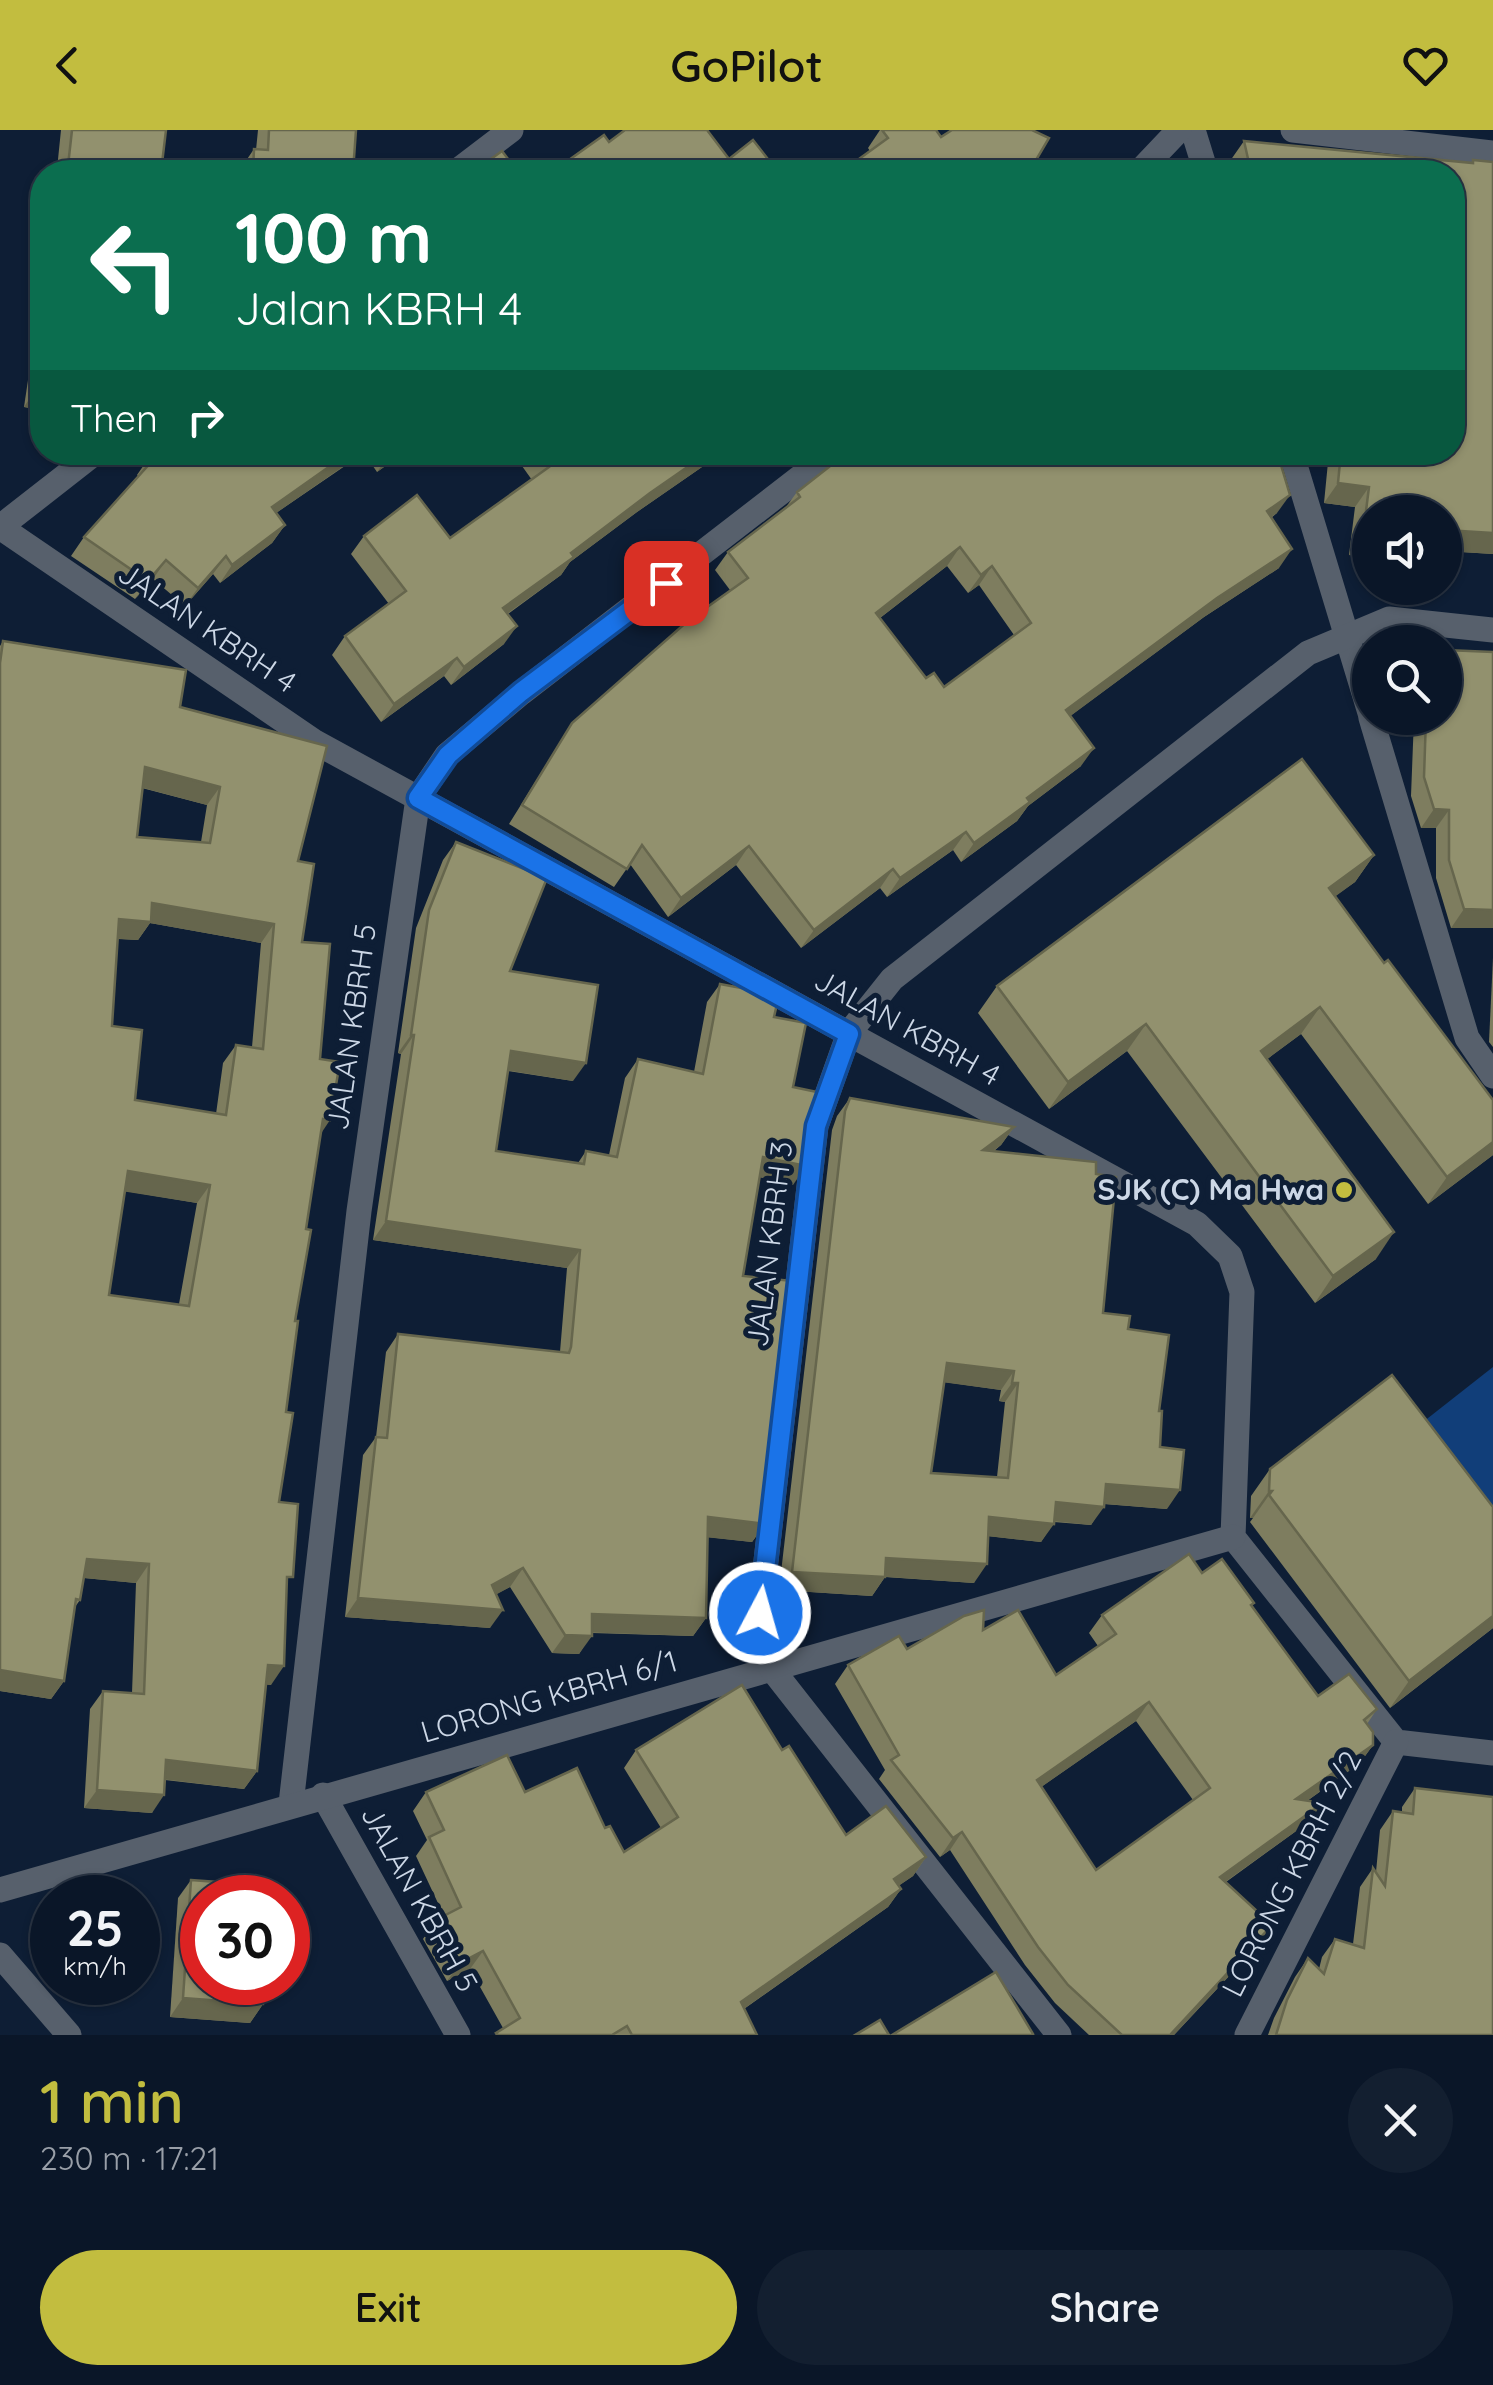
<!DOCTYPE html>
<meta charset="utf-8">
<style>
:root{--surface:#0a1628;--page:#131f30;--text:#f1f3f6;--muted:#999fa8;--line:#2a3545;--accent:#c2bd3f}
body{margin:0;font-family:Quicksand,sans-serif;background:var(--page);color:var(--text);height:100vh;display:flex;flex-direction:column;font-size:38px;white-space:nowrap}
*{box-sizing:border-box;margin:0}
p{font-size:32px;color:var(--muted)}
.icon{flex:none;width:55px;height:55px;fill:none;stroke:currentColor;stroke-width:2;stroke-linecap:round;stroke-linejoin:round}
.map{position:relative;height:1905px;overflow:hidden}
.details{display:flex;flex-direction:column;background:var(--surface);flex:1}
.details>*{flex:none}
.guide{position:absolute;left:30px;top:30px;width:1435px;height:305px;border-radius:40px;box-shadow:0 2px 8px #0004,0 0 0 2px var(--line);background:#0b6e4f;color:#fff;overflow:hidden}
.controls{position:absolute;left:1352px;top:365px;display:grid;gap:20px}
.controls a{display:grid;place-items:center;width:110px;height:110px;border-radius:50%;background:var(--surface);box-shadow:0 2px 8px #0004,0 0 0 2px var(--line);font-size:50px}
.speed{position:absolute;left:30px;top:1745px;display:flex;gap:20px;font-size:50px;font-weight:700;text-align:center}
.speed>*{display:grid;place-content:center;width:130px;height:130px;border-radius:50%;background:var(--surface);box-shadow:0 2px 8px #0004,0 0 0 2px var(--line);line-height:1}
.speed small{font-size:25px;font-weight:400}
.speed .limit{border:15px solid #d22;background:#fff;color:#111}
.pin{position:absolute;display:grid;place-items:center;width:85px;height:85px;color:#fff;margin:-42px;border-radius:20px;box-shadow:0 5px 15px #0006}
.me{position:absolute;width:110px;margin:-55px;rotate:6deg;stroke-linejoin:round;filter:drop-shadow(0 0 8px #0008)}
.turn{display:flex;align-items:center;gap:35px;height:210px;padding:0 40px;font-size:45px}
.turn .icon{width:130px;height:130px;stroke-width:2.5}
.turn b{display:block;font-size:70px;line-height:85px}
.then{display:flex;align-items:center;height:95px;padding:0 40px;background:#0003;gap:20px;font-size:38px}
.round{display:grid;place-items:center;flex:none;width:105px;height:105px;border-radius:52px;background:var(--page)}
.summary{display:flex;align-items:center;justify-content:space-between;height:170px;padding:0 40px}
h1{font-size:60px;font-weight:600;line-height:75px;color:var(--accent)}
.primary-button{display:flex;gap:20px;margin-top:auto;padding:20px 40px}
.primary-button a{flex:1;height:115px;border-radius:60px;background:var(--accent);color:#111;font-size:40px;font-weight:600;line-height:115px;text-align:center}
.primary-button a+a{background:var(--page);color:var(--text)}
header{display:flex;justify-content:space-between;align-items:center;height:130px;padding:0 40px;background:var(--accent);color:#111;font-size:45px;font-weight:600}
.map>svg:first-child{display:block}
.green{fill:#113e79}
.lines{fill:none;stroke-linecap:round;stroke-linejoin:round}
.minor{stroke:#57606c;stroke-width:25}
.wall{fill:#7e7d5f;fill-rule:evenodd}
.shaded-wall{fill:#66664d}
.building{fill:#92916e;stroke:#66664d;stroke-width:2.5;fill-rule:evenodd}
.route-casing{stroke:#114b97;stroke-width:25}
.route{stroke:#1a73e8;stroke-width:18}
.poi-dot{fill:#c2bd3f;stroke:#0e1e35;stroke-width:4}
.labels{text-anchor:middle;stroke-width:10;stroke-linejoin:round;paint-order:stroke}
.street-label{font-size:30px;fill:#ccd7e6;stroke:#0e1e35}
.poi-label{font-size:30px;font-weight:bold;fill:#ccd7e6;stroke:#0e1e35;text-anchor:end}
</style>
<header><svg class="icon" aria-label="back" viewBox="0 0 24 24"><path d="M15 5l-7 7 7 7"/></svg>GoPilot<svg class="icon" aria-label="heart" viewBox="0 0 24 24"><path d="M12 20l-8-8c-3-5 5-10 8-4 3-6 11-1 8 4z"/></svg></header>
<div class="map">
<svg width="1493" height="1905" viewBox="0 0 1493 1905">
<rect width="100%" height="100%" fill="#0e1e35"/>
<path class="green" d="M1493,1237V1451L1395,1314Z"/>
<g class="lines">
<g class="minor">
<path d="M1193,0L1206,42"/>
<path d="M1293,0L1493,23"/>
<path d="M456,42L511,0"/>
<path d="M1139,42L1179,0"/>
<path d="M96,322L0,397L315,612L1197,1094L1230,1126L1242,1162L1233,1407L1396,1612L1493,1623"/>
<path d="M1291,322L1370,583"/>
<path d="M1371,588L1467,908L1493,946"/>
<path d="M323,1665L458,1905"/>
<path d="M291,1674L359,1081L418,668L447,625L521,563L833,322"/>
<path d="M0,1760L1233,1407"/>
<path d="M0,1825L69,1905"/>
<path d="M1059,1905L771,1538L760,1483L816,996L849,903L892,849L1308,523L1389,489L1493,500"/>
<path d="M1247,1905L1396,1612"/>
</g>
</g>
<g class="wall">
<path d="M61,0H166L161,42H54L57,39Z"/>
<path d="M258,0H356L353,42H241V38L254,19L256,20Z"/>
<path d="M880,0H936L941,7L870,21L868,18Z"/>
<path d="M1244,11L1471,33L1473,30L1493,32V424L1445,421V382H1370V427L1349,425L1355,377L1324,373L1329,322H1452V42H1233L1230,31Z"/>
<path d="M42,81V140L34,139Z"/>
<path d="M42,156V280L24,277Z"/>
<path d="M155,322H405L377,342L364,323L276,383L285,395L272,413L220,453L213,444L185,476L153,449L135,469L71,426L84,407L138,346L137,345L150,326Z"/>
<path d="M512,322H719L715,328L637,382L570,432L561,445L508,484L504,514L451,555L444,546L381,592L332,525L345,506L389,474L351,424L364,406L450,408L532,350Z"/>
<path d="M797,362L1277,383L1271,388L1279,438L1204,487L1070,586L1081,636L1028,676L1017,691L961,732L953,720L887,767L880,758L801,818L736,735L668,787L630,734L614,757L509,694L572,593L730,460L715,440L728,422L786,377ZM947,436L968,463L979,455L1014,505L944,557L926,548L880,488Z"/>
<path d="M3,511L180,577L298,731L302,812L320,929L321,1003L306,1099L286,1282L279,1372L287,1455L271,1555L266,1554L257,1641L244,1659L165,1650L152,1683L84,1678L90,1579L103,1561L132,1563L136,1453L84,1448L80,1470L75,1477L64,1551L51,1569L0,1561V516ZM142,658L207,675L201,712L137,707ZM150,793L261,813L252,917L236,915L223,933L216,984L135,970L112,896L118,809L138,810ZM125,1061L197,1073L179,1174L109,1165Z"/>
<path d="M1414,588H1445L1493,798H1451L1436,748V698H1421L1411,666Z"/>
<path d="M456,712L510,841L573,951L508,941L496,1021L578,1033L586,1021L609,1025L625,948L638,929L694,942L707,872L720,854L774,887L793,957V1055L760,1047L743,1146L765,1394L752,1412L707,1407L706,1488L693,1506L592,1503L579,1524L552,1523L510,1457L496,1464L490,1498L345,1487L363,1325L376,1307L386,1222L398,1204L560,1222L567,1138L373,1110L401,924L398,923L416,798L443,730Z"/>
<path d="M1374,725L1355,752L1335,766L1493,1025L1428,1074L1301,904L1267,929L1376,1129L1315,1173L1127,921L1049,979L978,883L997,856Z"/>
<path d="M1493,828V917L1489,912Z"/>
<path d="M850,968L1014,997L1001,1015L994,1021L1103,1183L1128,1199L1159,1281L1160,1317L1167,1379L1104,1374L1091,1395L1054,1392L1041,1412L988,1406L974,1453L885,1447L872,1466L779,1460L832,1000L837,986ZM944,1252L1001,1260L999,1271L1005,1272L997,1347L931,1343Z"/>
<path d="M1270,1339L1493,1377V1498L1390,1578L1250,1392L1253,1388H1250L1251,1366Z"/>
<path d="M1202,1443L1254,1473L1252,1476L1318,1566L1377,1579L1367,1594L1373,1615L1360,1633L1307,1671L1310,1691L1226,1752L1259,1814L1174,1905H1089L1055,1873L1025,1835L950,1720L940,1727L879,1649L885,1640L835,1554L848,1535L983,1500L1056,1545L1098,1516L1089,1503L1102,1485ZM1136,1591L1193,1670L1096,1740L1041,1657Z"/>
<path d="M636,1620H782L846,1705L926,1727L913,1746L898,1756L901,1759L888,1777L744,1879L757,1905H495L503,1898L470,1839L447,1851L423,1809L436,1790L444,1786L416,1726L427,1710L413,1681L426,1662H525L605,1698L624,1722L661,1698L624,1638Z"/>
<path d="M1415,1658L1493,1905H1268L1274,1888L1295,1847L1308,1828L1319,1839L1322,1827L1335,1809L1353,1814L1360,1757L1373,1738L1376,1742L1380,1700L1393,1681L1402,1682V1677Z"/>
<path d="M191,1750L263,1874L250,1893L170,1887L178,1768Z"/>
</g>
<g class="shaded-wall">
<path d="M42,127V140L34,139Z"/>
<path d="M36,259L42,260V280L24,277Z"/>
<path d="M350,322H364L259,395L272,377Z"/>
<path d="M392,322H405L377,342L390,324Z"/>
<path d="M709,322H719L715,328L637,382L570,432L561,445L490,496L503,478L571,423L650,363Z"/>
<path d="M1338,353L1369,357L1355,377L1324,373Z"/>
<path d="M1290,365L1277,383L1254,399L1267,381Z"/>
<path d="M285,395L272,413L220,453L232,435Z"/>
<path d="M1445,400L1493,403V424L1445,421Z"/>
<path d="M1363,405H1370V427L1349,425Z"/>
<path d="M960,417L947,436L863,501L876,483Z"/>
<path d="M1292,419L1279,438L1204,487L1053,599L1066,580L1217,468Z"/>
<path d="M226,426L213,444L185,476L198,458Z"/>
<path d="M166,430L153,449L135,469L148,451Z"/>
<path d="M992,436L979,455L968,463L981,445Z"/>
<path d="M517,496L504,514L451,555L464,537Z"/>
<path d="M457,528L444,546L381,592L394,574Z"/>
<path d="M1094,618L1081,636L1028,676L1017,691L961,732L974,713L1027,668Z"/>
<path d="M145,637L220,657L207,675L132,655Z"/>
<path d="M1434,679L1449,680L1436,698H1421Z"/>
<path d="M966,702L953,720L887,767L900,748Z"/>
<path d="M749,716L736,735L668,787L681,768Z"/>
<path d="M1374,725L1355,752L1310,785L1329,758Z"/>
<path d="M893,739L880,758L801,818L814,800Z"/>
<path d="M152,773L274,794L261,813L150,793L138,810L106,808L119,789Z"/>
<path d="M1464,779L1493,780V798H1451Z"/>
<path d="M1320,877L1301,904L1242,948L1261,921Z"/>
<path d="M1146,894L1127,921L1049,979L1068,952Z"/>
<path d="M411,905H414L401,924L398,923Z"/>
<path d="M511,921L586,933L573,951L498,939Z"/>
<path d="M323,989L330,990L318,1008Z"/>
<path d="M1014,997L1001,1015L970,1038L983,1020Z"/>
<path d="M1493,1012V1025L1428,1074L1447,1047Z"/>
<path d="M763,1027L806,1036L793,1055L750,1045Z"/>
<path d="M128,1041L210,1055L197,1073L115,1060Z"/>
<path d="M386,1091L580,1120L567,1138L373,1110Z"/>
<path d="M1394,1102L1376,1129L1315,1173L1333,1146Z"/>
<path d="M947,1233L1014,1241L1001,1260L934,1251Z"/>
<path d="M1012,1253H1018L1005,1272L999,1271Z"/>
<path d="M1106,1354L1180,1360L1167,1379L1093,1373Z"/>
<path d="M1269,1361H1272L1253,1388H1250Z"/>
<path d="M1056,1372L1104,1377L1091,1395L1043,1390Z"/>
<path d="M708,1387L765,1394L752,1412L695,1406Z"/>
<path d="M989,1387L1054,1394L1041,1412L977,1405Z"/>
<path d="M886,1428L987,1434L974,1453L873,1446Z"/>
<path d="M87,1429L149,1434L136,1453L74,1447Z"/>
<path d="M523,1438L510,1457L479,1474L492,1455Z"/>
<path d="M792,1442L885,1447L872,1466L779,1460Z"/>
<path d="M358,1468L503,1480L490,1498L345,1487Z"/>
<path d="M592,1484L706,1488L693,1506L579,1502Z"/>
<path d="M1493,1486V1498L1390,1578L1409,1551Z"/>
<path d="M565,1505L592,1506L579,1524L552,1523Z"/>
<path d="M268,1535L284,1536L271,1555L255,1554Z"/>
<path d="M0,1540L64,1551L51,1569L0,1561Z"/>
<path d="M1149,1572L1136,1591L1024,1669L1037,1650Z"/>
<path d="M1373,1615L1360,1633L1283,1688L1296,1669Z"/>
<path d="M166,1630L257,1641L244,1659L153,1648Z"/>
<path d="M97,1660L164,1665L152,1683L84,1678Z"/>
<path d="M1323,1673L1310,1691L1207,1765L1220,1747Z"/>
<path d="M962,1702L950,1720L940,1727L953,1708Z"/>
<path d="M926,1727L913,1746L881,1768L894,1749Z"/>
<path d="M901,1759L888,1777L728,1890L741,1872Z"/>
<path d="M1272,1795L1259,1814L1174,1905H1170Z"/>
<path d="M483,1821L470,1839L447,1851L460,1833Z"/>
<path d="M183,1868L263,1874L250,1893L170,1887Z"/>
</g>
<g class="building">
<path d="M72,0H166L161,42H59L60,34L68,36Z"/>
<path d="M269,0H356L353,42H253L254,19L268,20Z"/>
<path d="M625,0H707L729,29L753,10L778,42H552L604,5L609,12Z"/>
<path d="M882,0H936L941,7L952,0H1032L1049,8L1029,42H841L888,8Z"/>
<path d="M1244,11L1473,33V30L1493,32V403L1445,400V382H1370V405H1363L1369,357L1338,353L1341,322H1452V42H1251Z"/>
<path d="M502,21L518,42H473Z"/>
<path d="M42,220V260L36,259Z"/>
<path d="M155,322H350L272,377L285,395L232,435L226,426L198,458L166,430L148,451L84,407L153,330L150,326Z"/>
<path d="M538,322H709L650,363L571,423L574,427L503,478L517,496L464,537L457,528L394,574L345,506L406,461L364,406L417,365L450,408L549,337Z"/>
<path d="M848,322H1277L1290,365L1267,381L1292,419L1217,468L1066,580L1094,618L1027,668L1030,672L974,713L966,702L900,748L893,739L814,800L749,716L681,768L642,715L627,739L522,675L572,593L689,490L748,448L728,422L800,367L797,362ZM960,417L981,445L992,436L1031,493L944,557L934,543L926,548L876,483Z"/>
<path d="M3,511L186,540L180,577L327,616L298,731L314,734L302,812L330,814L320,929L340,932L330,990L323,989L306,1099L311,1100L295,1191H298L286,1282L293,1283L279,1372L298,1374L293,1447H287L284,1536L268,1535L257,1641L166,1630L164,1665L97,1660L103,1561L144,1564L149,1434L87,1429L80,1470L76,1469L64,1551L0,1540V533ZM145,637L220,657L210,713L137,707ZM152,773L274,794L263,919L236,915L226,985L135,970L142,900L112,896L119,789L151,792ZM128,1041L210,1055L189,1176L109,1165Z"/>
<path d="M1445,520L1493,522V780L1464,779L1449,730V680L1434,679L1424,647L1426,588H1445Z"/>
<path d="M1302,629L1374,725L1329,758L1384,833L1388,830L1493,970V1012L1447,1047L1320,877L1261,921L1394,1102L1333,1146L1146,894L1068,952L997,856Z"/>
<path d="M456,712L547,748L510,841L598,855L586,933L511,921L496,1021L584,1034L586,1021L617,1027L638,929L703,944L720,854L779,865L774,887L806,893L793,957L817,962L806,1036L763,1027L743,1146L793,1151L765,1394L708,1387L706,1488L592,1484V1506L565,1505L523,1438L492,1455L503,1480L358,1468L376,1307L387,1308L398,1204L569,1223L571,1217L580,1120L386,1091L414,905H411L429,780Z"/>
<path d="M850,968L1014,997L983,1020L1096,1032V1044L1116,1047L1103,1183L1130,1186L1128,1199L1169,1205L1159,1281H1162L1160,1317L1184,1320L1180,1360L1106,1354L1104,1377L1056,1372L1054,1394L989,1387L987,1434L886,1428L885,1447L792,1442L845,981ZM947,1233L1014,1241L1012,1253H1018L1008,1348L931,1343Z"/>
<path d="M1392,1245L1493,1377V1486L1409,1551L1269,1365L1272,1361H1269L1270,1339Z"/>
<path d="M1189,1424L1202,1443L1222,1429L1254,1473L1251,1475L1318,1566L1349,1544L1377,1579L1364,1590L1373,1602V1615L1296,1669L1323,1673L1220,1747L1272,1795L1170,1905H1122L1068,1855L1038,1817L962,1702L953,1708L891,1630L899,1625L848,1535L899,1506L907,1519L964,1486L984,1480L983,1500L1018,1480L1056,1545L1116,1504L1102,1485ZM1149,1572L1210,1658L1096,1740L1037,1650Z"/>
<path d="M742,1555L782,1620L789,1616L846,1705L886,1676L926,1727L894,1749L901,1759L741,1872L757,1905H632L627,1896L612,1905H498L496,1903L520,1888L483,1821L460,1833L436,1790L461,1777L429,1707L444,1700L426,1662L507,1625L525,1662L577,1638L605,1698L610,1696L624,1722L678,1687L636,1620Z"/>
<path d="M1415,1658L1493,1667V1905H1276L1287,1870L1308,1828L1324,1844L1335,1809L1364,1818L1373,1738L1385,1756L1393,1681L1413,1684Z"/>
<path d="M191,1750L271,1756L270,1768H202V1852H265L263,1874L183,1868Z"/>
<path d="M996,1842L1033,1904L1031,1905H892Z"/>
<path d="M880,1890L889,1905H855Z"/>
</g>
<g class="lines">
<defs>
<path id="route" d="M666,453L521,562L448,625L418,668L849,904L816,996L760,1483"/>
</defs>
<use href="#route" class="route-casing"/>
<use href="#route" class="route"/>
</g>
<circle class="poi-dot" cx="1344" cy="1060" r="10"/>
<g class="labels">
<g class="street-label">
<text transform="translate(207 498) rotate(34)" y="10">JALAN KBRH 4</text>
<text transform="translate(352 897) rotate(-82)" y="10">JALAN KBRH 5</text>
<text transform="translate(907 898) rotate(29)" y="10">JALAN KBRH 4</text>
<text transform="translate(770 1114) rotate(-83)" y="10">JALAN KBRH 3</text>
<text transform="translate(549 1567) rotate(-16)" y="10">LORONG KBRH 6/1</text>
<text transform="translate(1292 1744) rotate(-63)" y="10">LORONG KBRH 2/2</text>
<text transform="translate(419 1769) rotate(61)" y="10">JALAN KBRH 5</text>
</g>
<g class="poi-label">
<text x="1324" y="1070">SJK (C) Ma Hwa</text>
</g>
</g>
</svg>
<div class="controls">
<a><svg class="icon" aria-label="sound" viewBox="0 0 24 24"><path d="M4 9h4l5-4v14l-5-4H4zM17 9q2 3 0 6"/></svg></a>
<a><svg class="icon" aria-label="search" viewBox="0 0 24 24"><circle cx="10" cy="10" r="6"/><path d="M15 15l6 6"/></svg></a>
</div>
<div class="speed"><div>25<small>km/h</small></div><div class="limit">30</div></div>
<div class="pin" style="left:666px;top:453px;background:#d93025"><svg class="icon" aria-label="arrive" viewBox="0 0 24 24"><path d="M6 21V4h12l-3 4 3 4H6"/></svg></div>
<svg class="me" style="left:760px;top:1483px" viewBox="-20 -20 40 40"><circle r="17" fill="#1a73e8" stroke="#fff" stroke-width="3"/><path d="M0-11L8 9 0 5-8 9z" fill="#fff"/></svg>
<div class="guide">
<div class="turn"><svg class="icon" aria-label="left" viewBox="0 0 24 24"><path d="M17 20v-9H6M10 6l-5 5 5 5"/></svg><div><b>100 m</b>Jalan KBRH 4</div></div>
<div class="then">Then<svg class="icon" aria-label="right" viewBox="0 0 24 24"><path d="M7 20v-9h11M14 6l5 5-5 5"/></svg></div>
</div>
</div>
<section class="details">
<div class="summary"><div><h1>1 min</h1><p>230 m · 17:21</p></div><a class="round"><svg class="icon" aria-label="close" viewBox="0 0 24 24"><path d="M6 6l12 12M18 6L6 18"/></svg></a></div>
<div class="primary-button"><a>Exit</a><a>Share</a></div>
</section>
